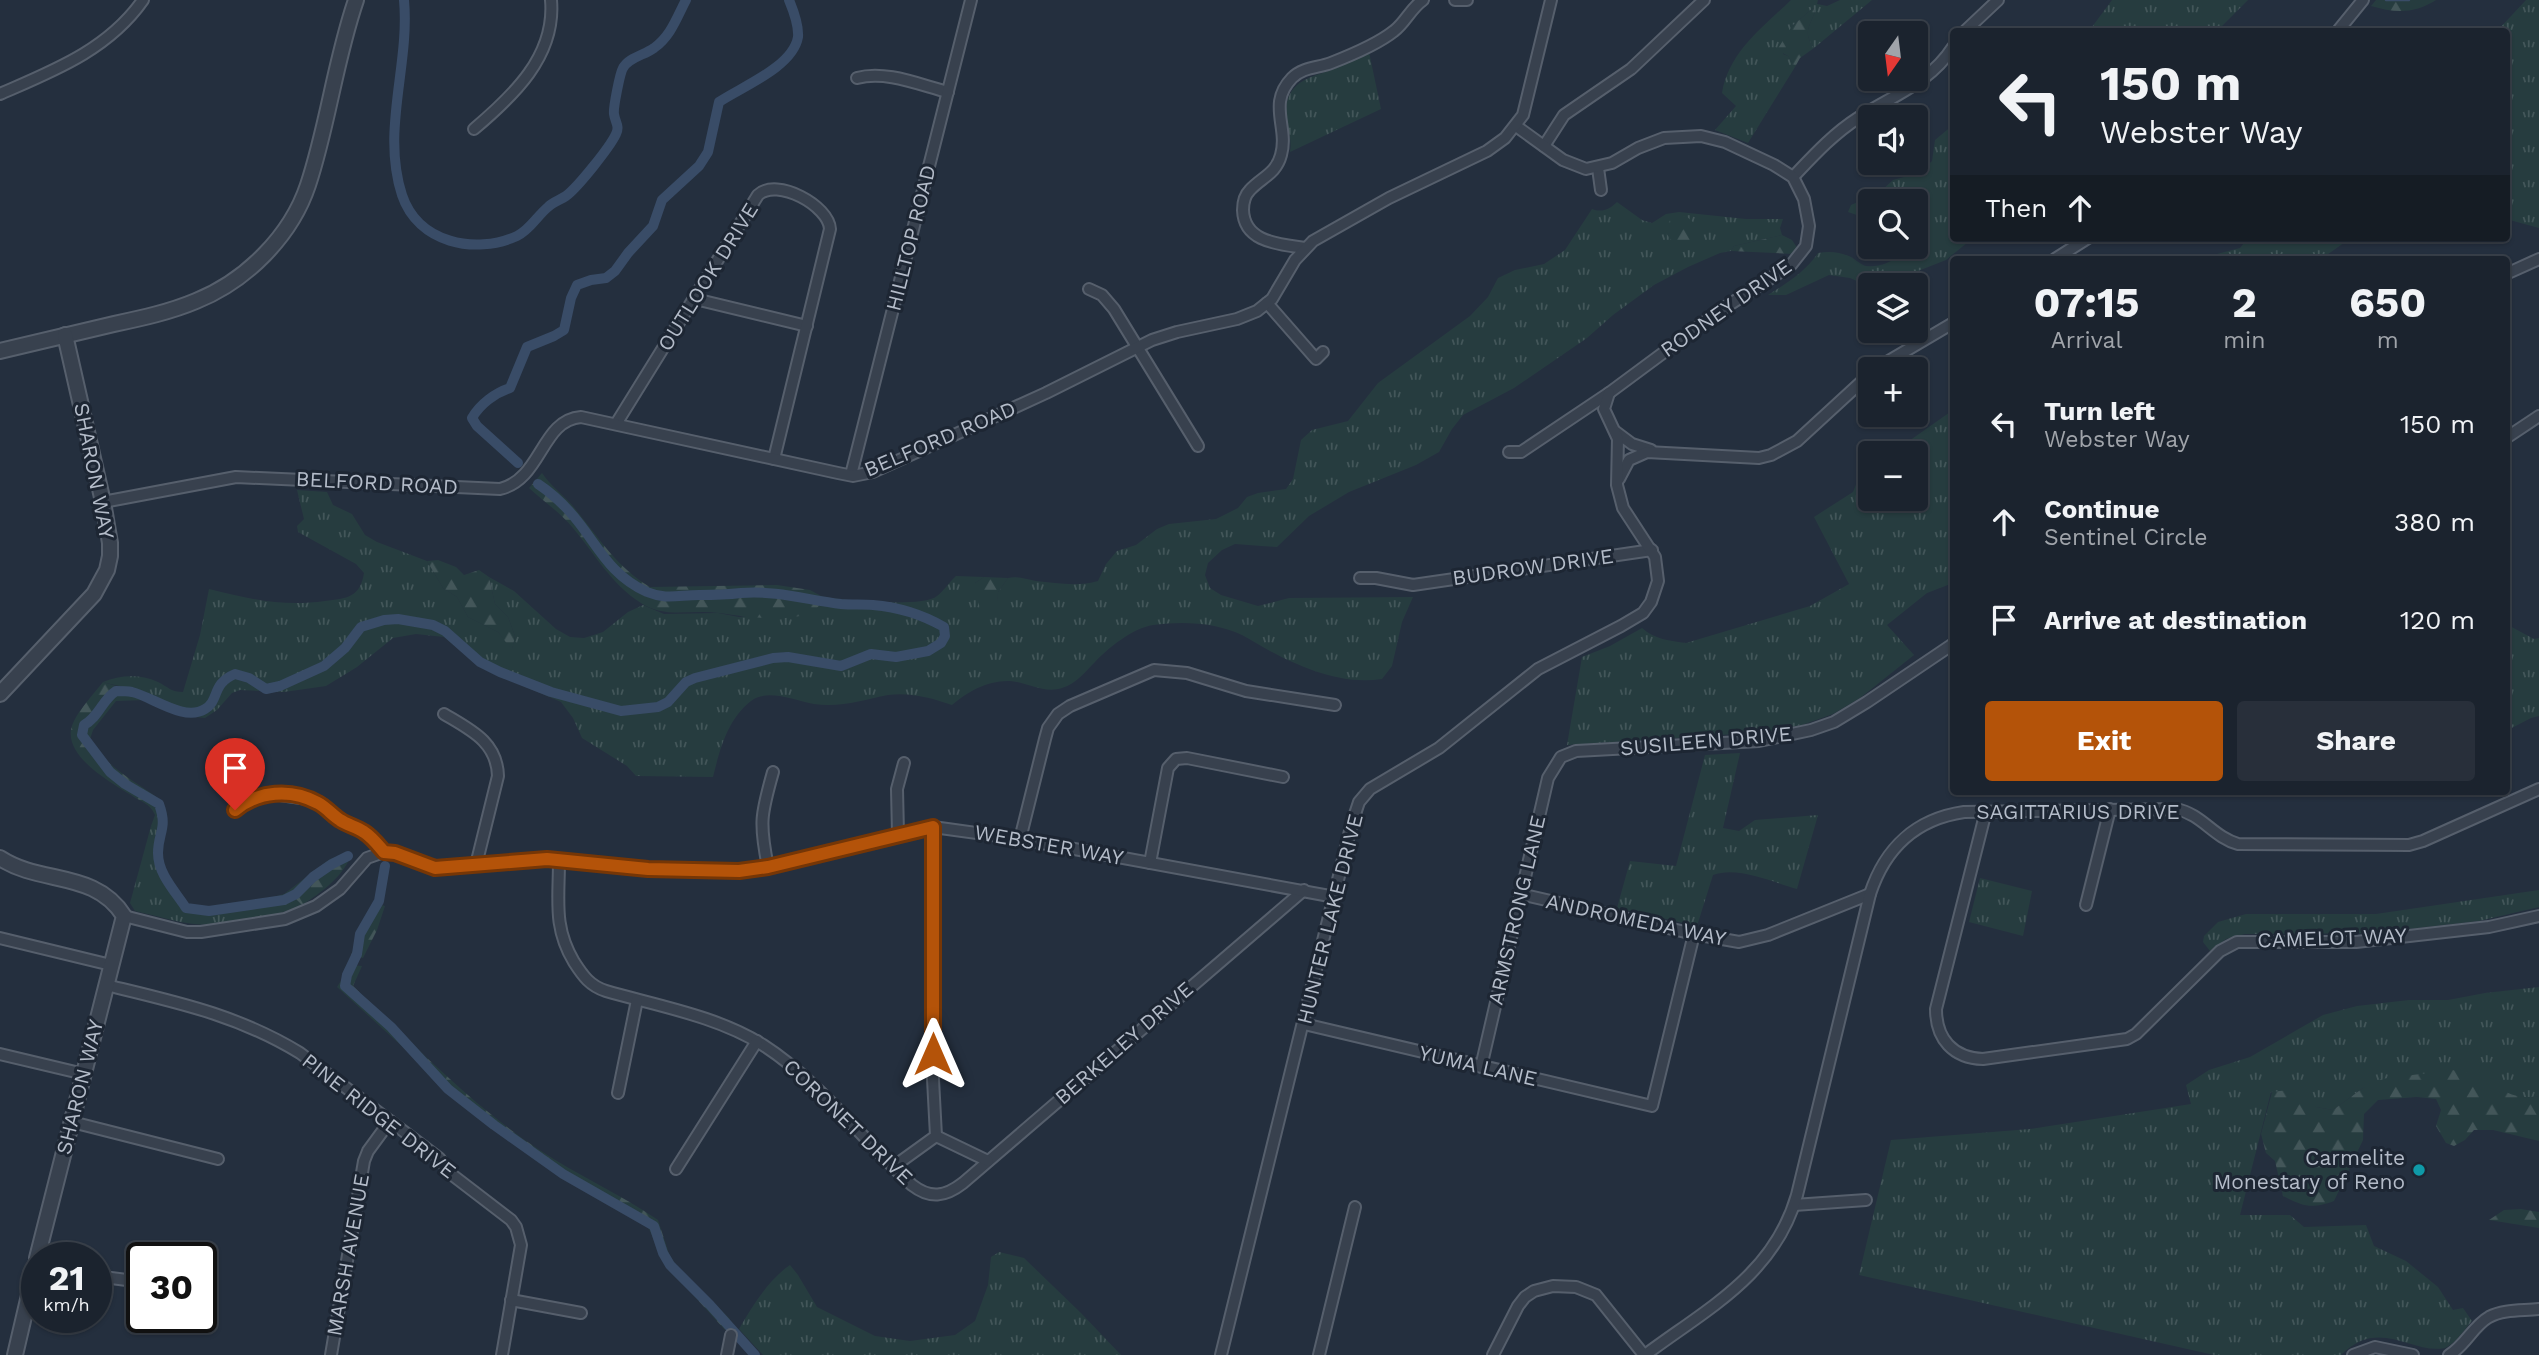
<!DOCTYPE html>
<meta charset="utf-8">
<style>
:root{--surface:#1b232e;--page:#282f3a;--text:#f1f3f6;--muted:#a0a4aa;--line:#39404a;--accent:#b45309}
body{margin:0;font-family:"Work Sans",sans-serif;background:var(--page);color:var(--text);height:100vh;display:flex;flex-direction:column;font-size:26px;white-space:nowrap}
*{box-sizing:border-box;margin:0}
p{font-size:23px;color:var(--muted)}
.icon{flex:none;width:38px;height:38px;fill:none;stroke:currentColor;stroke-width:2;stroke-linecap:round;stroke-linejoin:round}
.map{position:relative;flex:1;overflow:hidden}
.drawer{position:absolute;left:1950px;top:256px;width:560px;height:539px;display:flex;flex-direction:column;background:var(--surface);border-radius:7px;box-shadow:0 2px 5px #0004,0 0 0 2px var(--line)}
.drawer>*{flex:none}
.hud{position:absolute;left:1950px;top:28px;width:560px;height:214px;border-radius:7px;box-shadow:0 2px 5px #0004,0 0 0 2px var(--line);background:#1b232e;color:var(--text);overflow:hidden}
.needle{width:46px;rotate:194deg}
.buttons{position:absolute;left:1858px;top:21px;display:grid;gap:14px}
.buttons a{display:grid;place-items:center;width:70px;height:70px;border-radius:7px;background:var(--surface);box-shadow:0 2px 5px #0004,0 0 0 2px var(--line);font-size:35px}
.speed{position:absolute;left:21px;top:1242px;display:flex;gap:14px;font-size:35px;font-weight:700;text-align:center}
.speed>*{display:grid;place-content:center;width:91px;height:91px;border-radius:50%;background:var(--surface);box-shadow:0 2px 5px #0004,0 0 0 2px var(--line);line-height:1}
.speed small{font-size:18px;font-weight:400}
.speed .limit{border:4px solid #111;border-radius:10px;background:#fff;color:#111}
.pin{position:absolute;display:grid;place-items:center;width:60px;height:60px;color:#fff;margin:-72px -30px;border-radius:50% 50% 50% 0;rotate:-45deg;box-shadow:0 0 7px #0007}
.pin .icon{rotate:45deg}
.me{position:absolute;width:77px;margin:-38px;rotate:0deg;stroke-linejoin:round;filter:drop-shadow(0 0 5px #0008)}
.turn{display:flex;align-items:center;gap:24px;height:147px;padding:0 35px;font-size:32px}
.turn .icon{width:91px;height:91px;stroke-width:2.5}
.turn b{display:block;font-size:49px;line-height:60px}
.then{display:flex;align-items:center;height:66px;padding:0 35px;background:#0003;gap:14px;font-size:26px}
.eta{display:flex;justify-content:space-evenly;align-items:center;height:119px;text-align:center}
.eta b{font-size:42px;font-weight:700;line-height:49px}
.cta{display:flex;gap:14px;margin-top:auto;padding:14px 35px}
.cta a{flex:1;height:80px;border-radius:7px;background:var(--accent);color:#fff;font-size:28px;font-weight:700;line-height:80px;text-align:center}
.cta a+a{background:var(--page);color:var(--text)}
ul{padding:0;list-style:none}
li{display:flex;align-items:center;gap:21px;height:98px;padding:0 35px}
li div{flex:1}
li b{display:block;font-size:26px}
li em{font-style:normal}
.map>svg:first-child{display:block}
.grass{fill:url(#grass-tufts)}
.forest{fill:url(#forest-firs)}
.lines{fill:none;stroke-linecap:round;stroke-linejoin:round}
.stream{stroke:#394c67;stroke-width:2.5}
.canal{stroke:#394c67;stroke-width:10}
.minor-casing{stroke:#565f6c;stroke-width:14}
.tertiary-casing{stroke:#565f6c;stroke-width:18}
.minor{stroke:#38414e;stroke-width:10}
.tertiary{stroke:#38414e;stroke-width:14}
.route-casing{stroke:#753606;stroke-width:18}
.route{stroke:#b45309;stroke-width:12}
.culture-dot{fill:#0f9aa8;stroke:#1d2633;stroke-width:2.5}
.labels{text-anchor:middle;stroke-width:6;stroke-linejoin:round;paint-order:stroke}
.street-label{font-size:21px;fill:#b4bcc9;stroke:#1d2633}
.poi-label{font-size:21px;fill:#b4bcc9;stroke:#1d2633;text-anchor:end}
</style>
<div class="map">
<svg width="2539" height="1355" viewBox="0 0 2539 1355">
<defs>
<pattern id="grass-tufts" width="24" height="20" patternUnits="userSpaceOnUse" patternTransform="scale(1.75)"><rect width="24" height="20" fill="#263c3f"/><path d="M3 7l-1-3M5 7V3M7 7l1-3M15 17l-1-3M17 17v-4M19 17l1-3" fill="none" stroke="#435659"/></pattern>
<pattern id="forest-firs" width="22" height="20" patternUnits="userSpaceOnUse" patternTransform="scale(1.75)"><rect width="22" height="20" fill="#263c3f"/><path d="M5 1l3.5 6h-7zM16 11l3.5 6h-7z" fill="#435659"/></pattern>
</defs>
<rect width="100%" height="100%" fill="#242f3e"/>
<g class="grass">
<path d="M1791,0H1818L1817,4L1827,6L1840,0H1872L1814,48C1803,33 1809,27 1815,12L1813,8L1792,26L1783,54L1788,56L1795,67L1748,143L1715,130L1736,106L1722,93C1729,52 1762,28 1791,0Z"/>
<path d="M2112,0H2248L2217,31H2089Z"/>
<path d="M2526,0H2539V228L2506,219V32L2497,31Z"/>
<path d="M1369,52L1381,109L1290,152C1293,137 1284,122 1286,108C1289,80 1312,77 1334,69C1346,64 1357,58 1369,52Z"/>
<path d="M1953,125V238H1973L1946,260L1885,284L1871,287L1850,278L1829,275L1786,295H1768C1787,283 1805,272 1818,253C1830,251 1840,252 1851,257C1856,260 1861,265 1866,266C1880,268 1900,260 1904,247H1916V201H1871V216L1857,215L1848,212L1851,205L1880,192L1893,180L1919,173L1932,161L1935,140Z"/>
<path d="M1617,202L1642,220L1652,223L1666,214L1679,212L1746,219H1783L1780,228L1782,235L1734,246L1731,251L1720,253L1688,267L1654,285L1613,315L1587,338L1514,388L1463,415L1452,429L1439,452L1416,465L1349,492L1309,516L1277,547L1235,544L1222,550L1208,563L1205,575L1210,588L1221,595L1258,606L1289,598L1413,597L1402,622L1392,666L1382,679C1343,685 1304,669 1270,651C1260,646 1252,640 1242,635C1215,622 1182,621 1153,625C1133,628 1108,648 1095,662C1084,673 1077,683 1062,688C1044,694 1027,682 1010,681C988,680 967,692 952,705C932,698 910,692 888,695C863,700 840,708 814,704C796,701 767,688 751,701C727,720 720,749 713,777L636,776L627,766L582,738L573,718L561,702L479,666L444,637L416,634L393,638L357,667L326,686L284,692L240,690L232,693L217,710L205,718C178,716 169,707 147,695C134,688 117,686 103,682C121,675 139,674 158,682C168,687 171,692 183,692L200,635L209,589C250,599 282,607 325,601C347,598 360,598 364,573L356,564L298,532L297,526L304,519L297,490L327,492L333,505L352,514L365,535L377,542L427,561L443,588L457,597L468,617L498,632L512,649L515,636L508,617L495,604L489,577L514,591L556,629L570,637L584,638L603,632L628,612L643,605L664,614L718,613L739,617L818,607L823,597C843,600 923,608 937,596C944,591 949,582 956,576L984,577L975,583L996,613L998,592L1008,578C1018,576 1025,579 1036,581C1056,583 1078,587 1098,581L1106,564L1117,551L1136,545L1157,529L1169,524L1216,519L1238,508L1247,497L1258,493L1286,489L1293,479L1301,440L1312,430L1348,421L1378,383L1470,316L1488,297L1498,278L1515,270L1544,264L1565,250L1592,209C1602,213 1610,209 1617,202Z"/>
<path d="M2248,238H2351L2321,259H2198L2240,248Z"/>
<path d="M1953,410V583L1927,593L1887,625L1914,655L1860,698L1833,714L1802,725L1766,732L1567,745L1582,657L1610,646L1642,628C1654,639 1670,641 1686,643L1810,606L1849,584L1814,517L1853,492L1859,477L1871,469V499H1916V453H1892Z"/>
<path d="M2506,624L2534,639L2539,638V716L2531,718L2506,731Z"/>
<path d="M1740,753L1723,828L1739,831L1755,820L1818,815L1797,889C1772,882 1738,866 1713,875L1697,926L1617,908L1630,861L1676,866L1705,755Z"/>
<path d="M166,825L159,848L161,859L167,878L187,906L199,909L262,900L284,894L296,899L302,905C276,917 223,927 194,924C175,922 154,915 135,911L130,903L151,826L157,830Z"/>
<path d="M1980,878L2032,891L2023,936L1969,922Z"/>
<path d="M2539,890V907L2479,921L2373,933L2245,934L2226,939L2210,951L2203,942L2204,936L2218,922L2246,914H2376Z"/>
<path d="M2539,987V1096L2526,1099L2501,1092L2471,1074L2363,1088L2333,1110L2316,1107L2271,1092L2240,1215H2290L2304,1227L2366,1225L2374,1246L2406,1261L2438,1287L2453,1310L2463,1308L2472,1321C2464,1330 2456,1343 2445,1348C2413,1355 2379,1316 2341,1355H2214L1859,1275L1891,1140L2030,1129L2191,1104L2186,1085L2209,1070L2250,1057L2323,1015L2357,1006L2409,1000H2448L2485,993Z"/>
<path d="M999,1252L1024,1258L1081,1313L1121,1355H763L739,1329C752,1307 768,1280 790,1265L798,1275L817,1307L875,1336L910,1341L955,1335L975,1321L988,1285L991,1257Z"/>
</g>
<g class="forest">
<path d="M2376,0H2436C2414,14 2395,13 2371,6Z"/>
<path d="M1813,8L1815,12C1809,27 1803,33 1814,48L1800,58L1795,67L1788,56L1777,50L1792,26Z"/>
<path d="M1686,216L1694,223L1696,248L1676,246L1665,232L1670,220Z"/>
<path d="M1782,235L1792,240L1798,249L1794,254L1731,251L1734,246Z"/>
<path d="M542,473C551,486 562,494 572,505C597,535 616,567 650,587L777,585L810,590L823,597C821,600 820,604 818,607C799,626 742,616 719,613C691,609 665,619 641,603C611,584 595,554 573,528C561,513 543,501 529,488Z"/>
<path d="M438,560L456,567L464,575L479,570L489,577L495,604L508,617L515,636L512,650L498,632L468,617L457,597L443,588L427,561Z"/>
<path d="M984,577L1008,578L998,592L997,613L980,610L975,583Z"/>
<path d="M103,682L146,695L163,707L145,700L116,701L93,730L90,739C105,767 134,780 159,799L166,825L156,830L151,826L155,815C150,803 141,802 131,795C110,782 57,753 74,721C81,707 93,695 103,682Z"/>
<path d="M352,853C344,876 322,892 302,905L296,899L284,894L330,859Z"/>
<path d="M375,903L385,906L377,930L363,958L351,955Z"/>
<path d="M351,965L362,966L353,986C412,1043 469,1103 538,1149C577,1175 620,1194 658,1220L669,1254L677,1267L730,1319L725,1330L666,1265L649,1229L641,1221L603,1202L514,1142L452,1092L337,987Z"/>
<path d="M2452,1070C2458,1071 2464,1071 2469,1073C2496,1082 2507,1102 2539,1096V1141L2493,1130H2474L2465,1140L2454,1146L2446,1143L2436,1126L2441,1110L2436,1099L2417,1097L2378,1100L2364,1114L2363,1140L2334,1201C2311,1209 2305,1207 2283,1196L2275,1161L2266,1153L2261,1134L2272,1092L2303,1088L2316,1107L2333,1110L2363,1088L2381,1079Z"/>
<path d="M2521,1209L2539,1212V1228L2489,1220L2504,1210Z"/>
</g>
<g class="lines">
<path class="stream" d="M2386,0H2409"/>
<g class="canal">
<path d="M404,0C410,65 381,130 402,195C418,243 475,255 517,236C530,230 537,216 548,207C553,202 560,200 566,196C578,187 610,147 616,134C620,126 615,122 614,114C613,108 620,73 623,68C629,57 645,55 654,48C671,36 677,17 686,0"/>
<path d="M518,463L477,426L472,418C480,404 495,393 510,388L527,347L554,336L564,330L571,298L577,285L591,280L606,278L615,271L628,253L653,226L662,200L699,166L708,152L719,102C741,87 793,67 798,37C799,25 794,12 789,0"/>
<path d="M348,856L332,864L313,877L296,894L284,900L209,911L186,908C175,891 158,874 158,853C158,832 168,829 159,804L125,784L110,772L82,735L84,725C99,717 102,700 116,691C121,691 127,691 132,692C153,697 184,722 205,709C220,700 211,684 235,674L249,678L266,689L280,686L324,666L345,648L361,627L384,620L398,619L433,625L445,631L480,662L500,672L551,692L621,711L658,707L668,702L686,682L695,678L773,658L788,657L841,666L871,654L896,657L928,651L941,643L945,636L944,627C923,615 898,607 873,605C863,604 852,605 841,604C808,600 775,590 741,593C724,595 715,595 699,595C679,595 666,600 647,592C607,574 597,542 570,512C561,502 550,492 538,484"/>
<path d="M385,866L379,901L360,934L357,954L347,975L345,986L391,1027L448,1089L494,1125L563,1174L654,1226L663,1253L670,1265L710,1305L755,1355"/>
</g>
<defs>
<g id="minor">
<path d="M1455,0H1467"/>
<path d="M1964,32L1998,0"/>
<path d="M2337,32L2363,0"/>
<path d="M857,78C886,70 920,85 948,92"/>
<path d="M0,94C53,71 108,50 143,0"/>
<path d="M474,129C513,96 556,56 551,0"/>
<path d="M1544,146L1564,115L1631,69L1704,0"/>
<path d="M1598,168L1601,190"/>
<path d="M1793,177C1813,156 1833,134 1858,118C1892,96 1930,83 1953,47"/>
<path d="M1305,248C1280,244 1244,243 1243,210C1243,203 1245,195 1250,190C1262,177 1276,174 1281,155C1289,127 1267,104 1292,78C1303,67 1318,68 1331,63C1349,56 1379,43 1394,31C1405,23 1411,8 1423,0"/>
<path d="M2055,259L2088,238"/>
<path d="M2506,274L2539,259"/>
<path d="M1089,289L1102,295L1114,309L1198,446"/>
<path d="M695,299L807,326"/>
<path d="M1267,303L1316,359L1323,352"/>
<path d="M1875,369L1953,323"/>
<path d="M616,424L758,195C777,177 829,206 830,229L774,459"/>
<path d="M1616,432L1632,444L1651,450"/>
<path d="M2506,438L2539,416"/>
<path d="M1509,452H1521L1609,393L1721,310L1791,265L1806,246L1809,226L1804,199L1793,177L1774,165L1725,142L1701,136L1664,138L1638,148L1612,163L1586,169L1563,160L1516,126"/>
<path d="M851,475L971,0"/>
<path d="M1619,479L1629,460L1647,452L1759,458L1771,455L1797,441L1871,373"/>
<path d="M103,502L236,477L500,489C542,479 541,420 581,417L838,473L853,476L873,472L1046,393L1152,340L1177,332L1237,319L1257,311L1272,299L1295,260L1313,241L1389,198L1487,151L1505,138L1523,115L1551,0"/>
<path d="M1360,578H1376L1413,585L1652,550"/>
<path d="M444,714C471,730 497,742 498,776L476,865"/>
<path d="M235,810L249,800L273,794L308,799L324,807L343,822L366,833L384,852"/>
<path d="M1986,811L1936,1009C1936,1039 1953,1058 1983,1059L2127,1039L2136,1034L2220,951L2237,942H2356L2489,927L2539,916"/>
<path d="M898,834L897,789L904,763"/>
<path d="M1020,839L1045,739L1048,728L1058,714L1070,706L1154,670L1187,673L1246,691L1335,705"/>
<path d="M559,860C559,900 553,927 574,962C583,976 590,986 606,991C658,1006 717,1016 763,1045C819,1081 863,1140 912,1185C930,1199 945,1197 963,1183L1304,890"/>
<path d="M1150,863L1168,768L1176,759L1187,758L1283,777"/>
<path d="M768,867C759,823 761,814 773,772"/>
<path d="M1520,894L1694,934L1739,942L1768,935L1870,894"/>
<path d="M2086,905L2110,809"/>
<path d="M124,916L187,932H201L285,919L316,906L340,889L367,858L384,852L395,853L435,868L547,859L648,869L739,871L768,867L933,827L1020,839L1335,897"/>
<path d="M0,938L111,965"/>
<path d="M106,985C176,1002 238,1015 300,1053L439,1158L451,1174L511,1220L516,1227L521,1245L502,1355"/>
<path d="M1304,1024L1652,1106L1694,934"/>
<path d="M0,1054L84,1074"/>
<path d="M1481,1067L1548,778L1561,757L1576,751L1759,741L1811,730L1834,722L1867,702L1953,644"/>
<path d="M618,1093L637,1000"/>
<path d="M72,1122L218,1159"/>
<path d="M936,1136L988,1161"/>
<path d="M893,1167L936,1136L933,1079V827"/>
<path d="M676,1169L757,1041"/>
<path d="M1794,1205L1866,1200"/>
<path d="M96,1276L142,1282"/>
<path d="M511,1300L581,1313"/>
<path d="M331,1355L364,1161L368,1151L390,1121"/>
<path d="M727,1355L731,1335"/>
<path d="M1221,1355L1352,823L1359,802L1370,789L1439,748L1538,669L1621,626L1643,613L1651,602L1658,581L1655,557L1623,508L1617,485L1618,439L1604,409L1609,393"/>
<path d="M1319,1355L1355,1207"/>
<path d="M1493,1355L1518,1306L1525,1297L1534,1291L1553,1286L1576,1287L1596,1295L1644,1355"/>
<path d="M1645,1355C1708,1308 1774,1275 1797,1195L1870,894C1885,848 1916,819 1964,812L2176,809C2202,814 2213,837 2238,844L2409,845L2423,841L2539,789"/>
<path d="M2353,1355L2375,1347L2413,1355"/>
<path d="M2449,1355C2465,1346 2473,1326 2489,1317C2504,1309 2523,1311 2539,1309"/>
</g>
<g id="tertiary">
<path d="M0,351C38,342 76,333 114,324C142,318 170,312 196,301C246,281 291,236 308,185C328,125 335,61 356,0"/>
<path d="M0,694L94,594L107,570L110,556V543L103,502L65,335"/>
<path d="M0,858C41,885 95,870 124,916L37,1258"/>
<path d="M15,1355L37,1261"/>
</g>
</defs>
<use href="#minor" class="minor-casing"/>
<use href="#tertiary" class="tertiary-casing"/>
<use href="#minor" class="minor"/>
<use href="#tertiary" class="tertiary"/>
</g>
<g class="lines">
<defs>
<path id="route" d="M235,810C258,791 291,788 318,803C326,807 332,815 340,820C347,825 357,827 364,832C372,837 378,845 384,852L395,853L435,868L547,859L648,869L739,871L768,867L933,827V1054"/>
</defs>
<use href="#route" class="route-casing"/>
<use href="#route" class="route"/>
</g>
<circle class="culture-dot" cx="2419" cy="1170" r="7"/>
<g class="labels">
<g class="street-label">
<text transform="translate(911 238) rotate(-76)" y="7">HILLTOP ROAD</text>
<text transform="translate(708 277) rotate(-58)" y="7">OUTLOOK DRIVE</text>
<text transform="translate(1726 308) rotate(-35)" y="7">RODNEY DRIVE</text>
<text transform="translate(940 439) rotate(-23)" y="7">BELFORD ROAD</text>
<text transform="translate(94 471) rotate(79)" y="7">SHARON WAY</text>
<text transform="translate(377 483) rotate(3)" y="7">BELFORD ROAD</text>
<text transform="translate(1533 567) rotate(-8)" y="7">BUDROW DRIVE</text>
<text transform="translate(1706 741) rotate(-5)" y="7">SUSILEEN DRIVE</text>
<text x="2078" y="819">SAGITTARIUS DRIVE</text>
<text transform="translate(1049 845) rotate(10)" y="7">WEBSTER WAY</text>
<text transform="translate(1517 910) rotate(-77)" y="7">ARMSTRONG LANE</text>
<text transform="translate(1330 919) rotate(-76)" y="7">HUNTER LAKE DRIVE</text>
<text transform="translate(1636 920) rotate(12)" y="7">ANDROMEDA WAY</text>
<text transform="translate(2332 938) rotate(-2)" y="7">CAMELOT WAY</text>
<text transform="translate(1124 1043) rotate(-41)" y="7">BERKELEY DRIVE</text>
<text transform="translate(1478 1066) rotate(13)" y="7">YUMA LANE</text>
<text transform="translate(80 1087) rotate(-76)" y="7">SHARON WAY</text>
<text transform="translate(379 1116) rotate(38)" y="7">PINE RIDGE DRIVE</text>
<text transform="translate(848 1122) rotate(44)" y="7">CORONET DRIVE</text>
<text transform="translate(348 1255) rotate(-80)" y="7">MARSH AVENUE</text>
</g>
<g class="poi-label">
<text x="2405" y="1165">Carmelite<tspan x="2405" dy="24">Monestary of Reno</tspan></text>
</g>
</g>
</svg>
<div class="buttons">
<a><svg class="needle" viewBox="-14 -14 28 28"><path d="M0-13l5 13h-10z" fill="#e53935"/><path d="M0 13l5-13h-10z" fill="#a0a4aa"/></svg></a>
<a><svg class="icon" aria-label="sound" viewBox="0 0 24 24"><path d="M4 9h4l5-4v14l-5-4H4zM17 9q2 3 0 6"/></svg></a>
<a><svg class="icon" aria-label="search" viewBox="0 0 24 24"><circle cx="10" cy="10" r="6"/><path d="M15 15l6 6"/></svg></a>
<a><svg class="icon" aria-label="layers" viewBox="0 0 24 24"><path d="M12 4l9 5-9 5-9-5zM3 14l9 5 9-5"/></svg></a>
<a>+</a>
<a>−</a>
</div>
<div class="speed"><div>21<small>km/h</small></div><div class="limit">30</div></div>
<div class="pin" style="left:235px;top:810px;background:#d93025"><svg class="icon" aria-label="arrive" viewBox="0 0 24 24"><path d="M6 21V4h12l-3 4 3 4H6"/></svg></div>
<svg class="me" style="left:933px;top:1054px" viewBox="-20 -20 40 40"><path d="M0-17L14 15 0 8-14 15z" fill="#b45309" stroke="#fff" stroke-width="4"/></svg>
<div class="hud">
<div class="turn"><svg class="icon" aria-label="left" viewBox="0 0 24 24"><path d="M17 20v-9H6M10 6l-5 5 5 5"/></svg><div><b>150 m</b>Webster Way</div></div>
<div class="then">Then<svg class="icon" aria-label="ahead" viewBox="0 0 24 24"><path d="M12 20V5M6 11l6-6 6 6"/></svg></div>
</div>
<section class="drawer">
<div class="eta">
<div><b>07:15</b><p>Arrival</p></div>
<div><b>2</b><p>min</p></div>
<div><b>650</b><p>m</p></div>
</div>
<ul>
<li><svg class="icon" aria-label="left" viewBox="0 0 24 24"><path d="M17 20v-9H6M10 6l-5 5 5 5"/></svg><div><b>Turn left</b><p>Webster Way</p></div><em>150 m</em></li>
<li><svg class="icon" aria-label="ahead" viewBox="0 0 24 24"><path d="M12 20V5M6 11l6-6 6 6"/></svg><div><b>Continue</b><p>Sentinel Circle</p></div><em>380 m</em></li>
<li><svg class="icon" aria-label="arrive" viewBox="0 0 24 24"><path d="M6 21V4h12l-3 4 3 4H6"/></svg><div><b>Arrive at destination</b></div><em>120 m</em></li>
</ul>
<div class="cta"><a>Exit</a><a>Share</a></div>
</section>
</div>
